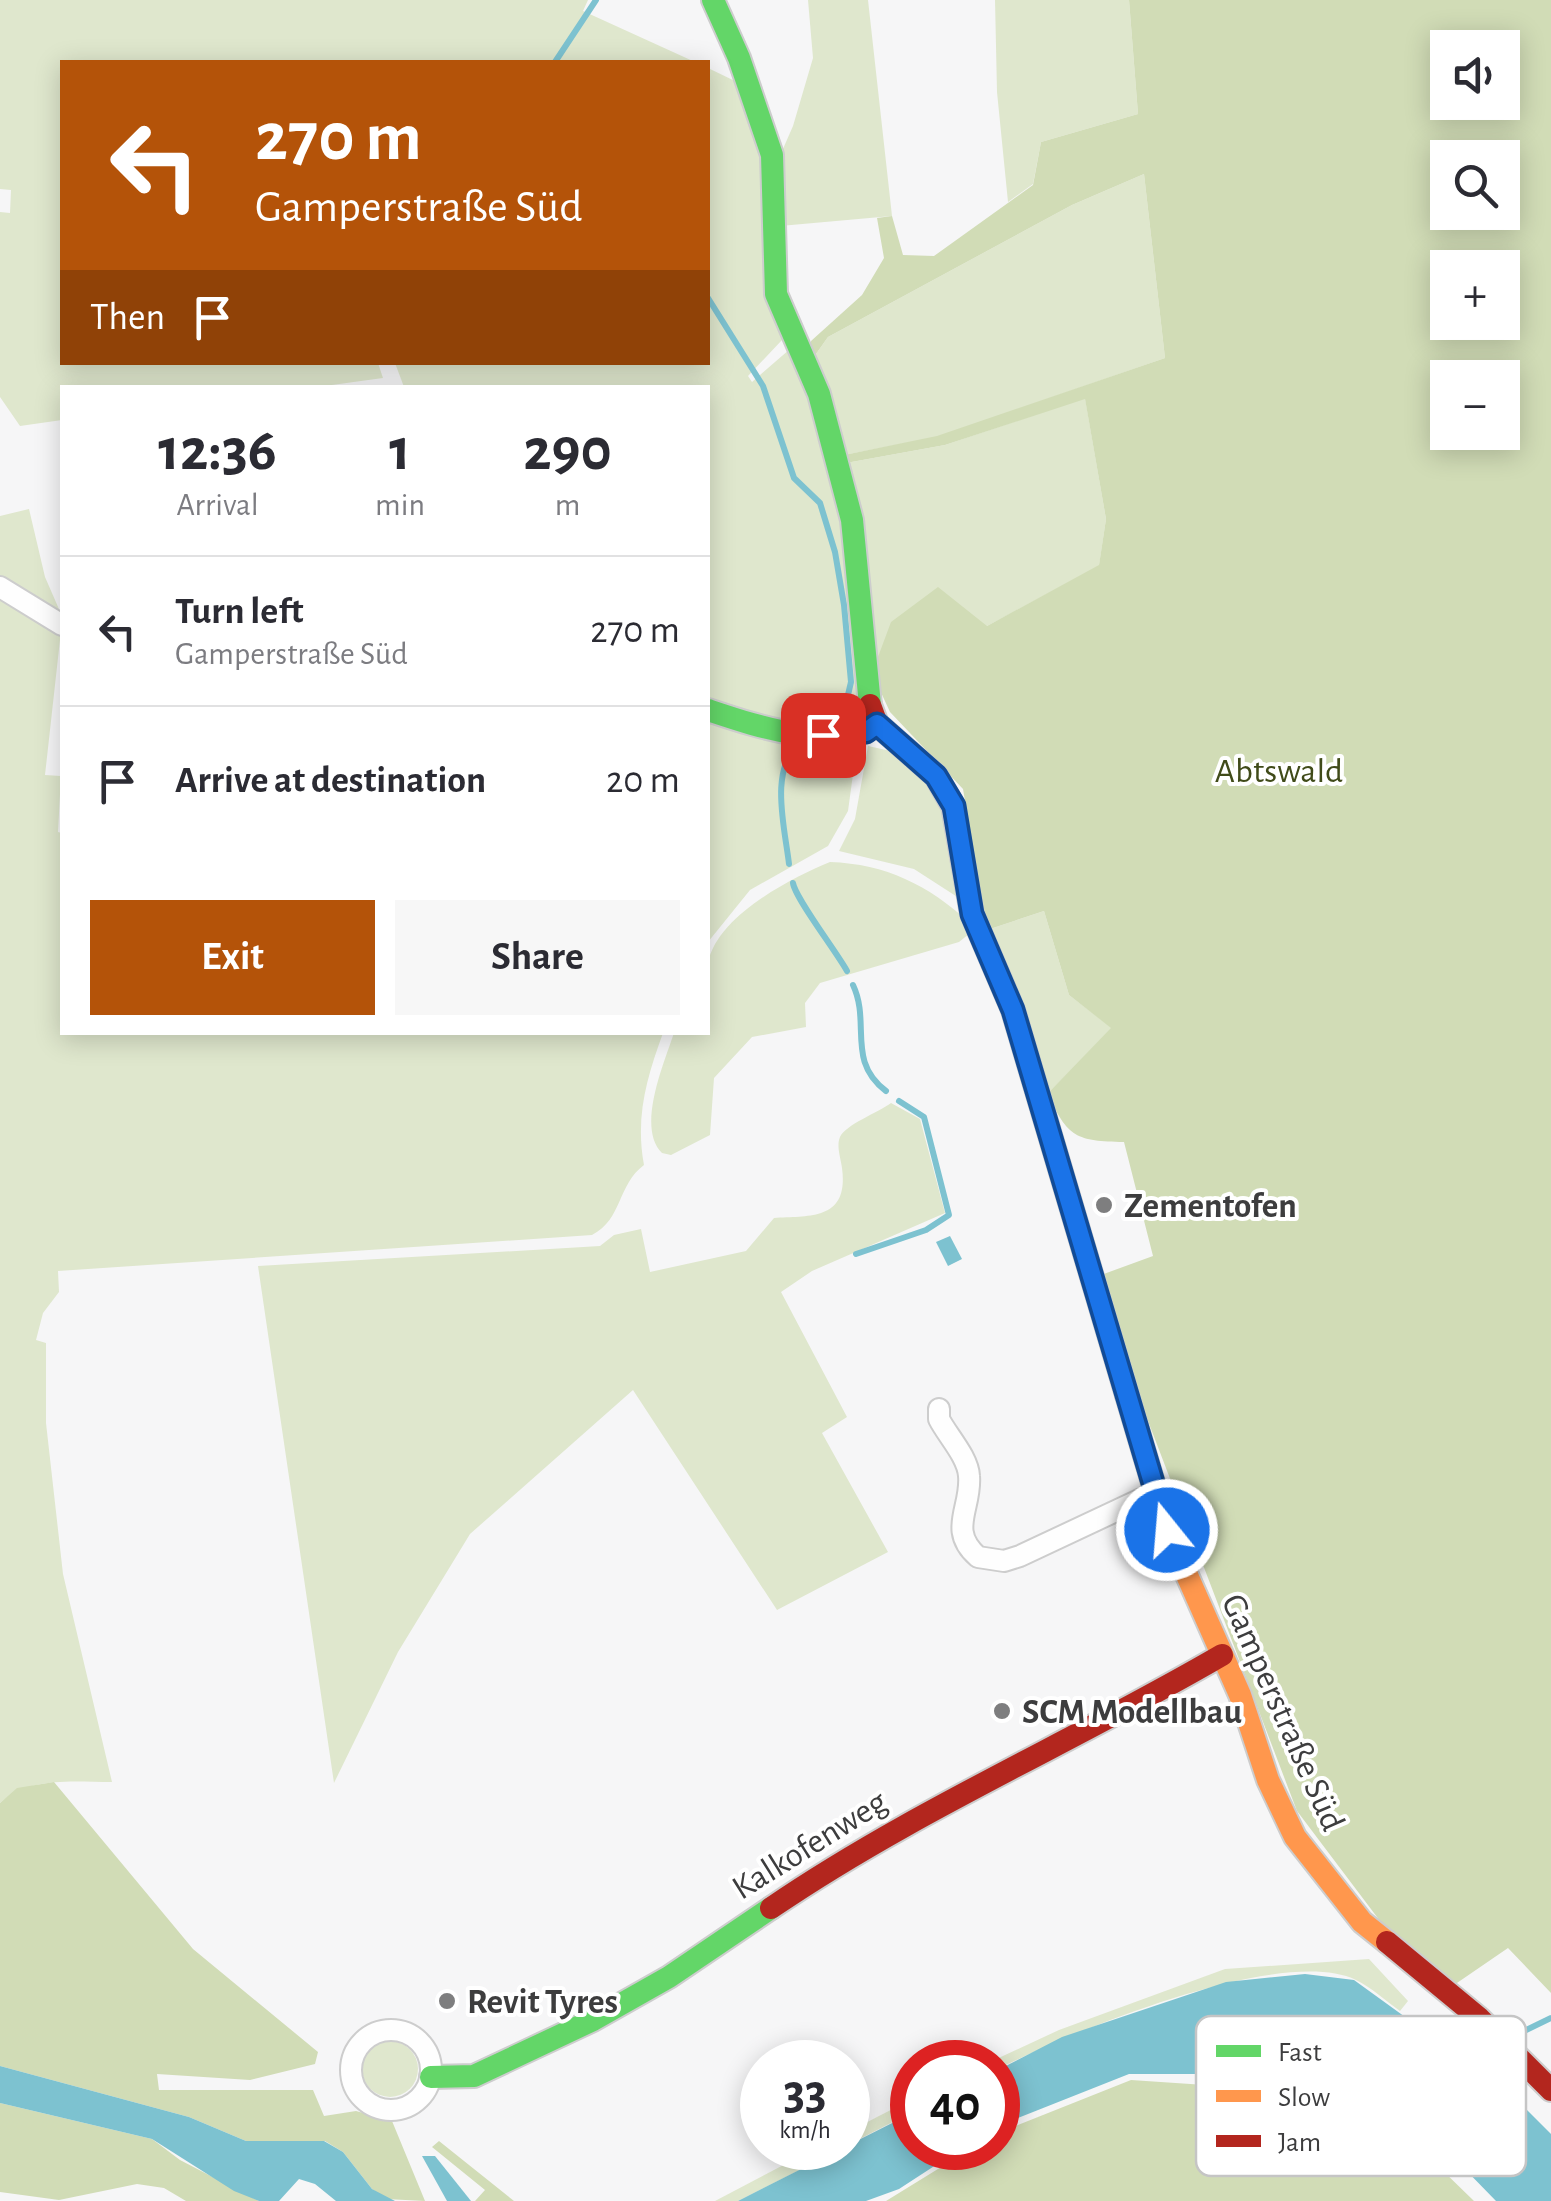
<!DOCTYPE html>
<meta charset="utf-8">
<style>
:root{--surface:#fff;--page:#f7f7f7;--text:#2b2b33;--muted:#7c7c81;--line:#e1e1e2;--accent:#b45309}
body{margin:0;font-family:"Alegreya Sans",sans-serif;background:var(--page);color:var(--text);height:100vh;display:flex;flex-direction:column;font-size:38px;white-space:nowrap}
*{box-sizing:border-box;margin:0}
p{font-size:32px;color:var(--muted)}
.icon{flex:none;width:55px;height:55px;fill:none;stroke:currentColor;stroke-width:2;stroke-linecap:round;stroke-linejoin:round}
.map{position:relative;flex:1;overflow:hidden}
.drawer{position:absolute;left:60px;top:385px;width:650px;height:650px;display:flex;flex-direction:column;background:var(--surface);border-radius:0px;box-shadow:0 5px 25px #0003}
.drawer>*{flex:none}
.hud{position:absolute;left:60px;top:60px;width:650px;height:305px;border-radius:0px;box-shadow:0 5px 25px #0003;background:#b45309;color:#fff;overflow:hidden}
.controls{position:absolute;left:1430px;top:30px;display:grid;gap:20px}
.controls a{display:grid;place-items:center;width:90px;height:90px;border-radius:0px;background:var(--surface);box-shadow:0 5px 25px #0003;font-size:50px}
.speed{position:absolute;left:740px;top:2040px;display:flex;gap:20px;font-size:50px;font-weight:700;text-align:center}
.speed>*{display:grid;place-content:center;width:130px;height:130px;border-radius:50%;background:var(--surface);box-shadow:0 5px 25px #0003;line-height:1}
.speed small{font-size:25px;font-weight:400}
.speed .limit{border:15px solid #d22;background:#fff;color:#111}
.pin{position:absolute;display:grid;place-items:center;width:85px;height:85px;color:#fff;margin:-42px;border-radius:20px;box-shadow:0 5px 15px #0006}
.me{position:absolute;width:110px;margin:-55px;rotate:343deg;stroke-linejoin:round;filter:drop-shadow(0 0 8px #0008)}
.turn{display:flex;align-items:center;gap:35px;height:210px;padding:0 30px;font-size:45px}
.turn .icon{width:130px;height:130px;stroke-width:2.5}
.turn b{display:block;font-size:70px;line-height:85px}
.then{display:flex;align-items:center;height:95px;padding:0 30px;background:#0003;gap:20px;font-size:38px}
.eta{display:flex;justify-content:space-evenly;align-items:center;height:170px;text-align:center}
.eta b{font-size:60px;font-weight:600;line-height:70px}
.button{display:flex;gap:20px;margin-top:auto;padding:20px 30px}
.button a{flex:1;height:115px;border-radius:0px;background:var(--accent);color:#fff;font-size:40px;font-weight:600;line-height:115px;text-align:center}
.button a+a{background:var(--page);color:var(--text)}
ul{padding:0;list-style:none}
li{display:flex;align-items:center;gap:30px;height:150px;padding:0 30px;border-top:2px solid var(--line)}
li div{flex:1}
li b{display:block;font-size:38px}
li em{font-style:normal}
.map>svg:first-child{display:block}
.green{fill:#dfe7cd}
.forest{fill:#d1dcb6;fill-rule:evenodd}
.water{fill:#7dc2d0}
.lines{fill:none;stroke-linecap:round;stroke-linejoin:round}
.stream{stroke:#7dc2d0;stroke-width:6}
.street-casing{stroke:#cdcdcd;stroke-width:24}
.fast-casing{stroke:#cdcdcd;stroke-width:26}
.slow-casing{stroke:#cdcdcd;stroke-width:26}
.jam-casing{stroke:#cdcdcd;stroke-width:26}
.street{stroke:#fefefe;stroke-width:20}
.fast{stroke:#63d668;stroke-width:22}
.slow{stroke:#ff974d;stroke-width:22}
.jam{stroke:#b3261e;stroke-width:22}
.route-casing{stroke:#114b97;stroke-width:25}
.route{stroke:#1a73e8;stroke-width:18}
.poi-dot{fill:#7e7e7f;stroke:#fff;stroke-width:4}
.labels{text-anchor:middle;stroke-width:8;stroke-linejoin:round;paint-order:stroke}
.park-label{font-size:35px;fill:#404b19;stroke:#fff}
.poi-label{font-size:35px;font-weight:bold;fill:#3d3d3e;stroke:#fff;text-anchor:start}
.street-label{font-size:35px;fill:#3d3d3e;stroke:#fff}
.key{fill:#fff;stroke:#c5c5c5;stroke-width:2.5}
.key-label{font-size:28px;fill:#3d3d3e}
</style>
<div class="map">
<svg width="1551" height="2201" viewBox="0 0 1551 2201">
<rect width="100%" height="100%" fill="#f6f6f7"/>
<g class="green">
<path d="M0,0H588L583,11L695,62H62V362L378,363L383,378L310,388H62V420L20,426L0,397V212L10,213L11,190L0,189Z"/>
<path d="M808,0H868L892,216L780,226L779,158L793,126L813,58Z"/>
<path d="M995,0H1129L1138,114L1041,142L1033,184L1008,202L997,92Z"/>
<path d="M708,68L739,83L755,118L782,340L748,376L752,382L790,349L835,476L862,705L857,718L832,730L708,704V388L404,387L395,363L708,362Z"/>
<path d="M1144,174L1165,358L937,437L844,455L811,361L828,337L1072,205Z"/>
<path d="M1085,398L1106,519L1099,566L987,626L872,673L846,463L945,445Z"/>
<path d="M29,509L45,577L62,616L0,580V516Z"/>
<path d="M0,592L61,631L45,775L61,776L58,832L62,833V1032L663,1033C647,1077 635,1117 644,1165C617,1185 623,1219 592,1235L58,1271L59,1292L43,1313L36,1340L46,1343V1423L63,1574L112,1782C73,1782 30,1776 0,1803Z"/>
<path d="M708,716L857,745L848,811L828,846L750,890L708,942Z"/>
<path d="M868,746L895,752L937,786L962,900L914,869L839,851L855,819Z"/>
<path d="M830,862C886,864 928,885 969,922V934L959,942L820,983L805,1003L806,1027L752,1037L714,1078L710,1135L671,1155L662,1153C636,1128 664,1063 674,1033L708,1032C708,1011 703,984 708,963C717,916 791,878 830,862Z"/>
<path d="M1044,911L1069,995L1112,1028L1048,1093L987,930Z"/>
<path d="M891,1103L920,1119L945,1213L812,1271L781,1292L847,1417L822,1433L888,1552L777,1610L633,1390L470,1534L398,1652L334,1783L258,1266L600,1246L614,1235L641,1229L650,1272L746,1251L774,1218C811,1216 849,1220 842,1168C841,1159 836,1146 840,1137C845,1125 879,1112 891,1103Z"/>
<path d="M1369,1959L1408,2001L1400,2011C1386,2001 1371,1987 1356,1980C1281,1944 1069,2033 998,2069V2062H990L1059,2030L1225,1969Z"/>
<circle cx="390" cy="2069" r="28"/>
<path d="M912,2099V2112L848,2145V2132Z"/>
<path d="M816,2148H843L738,2201H715Z"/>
</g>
<g class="forest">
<path d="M1129,0H1551V1993L1508,1948L1454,1985L1380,1921L1297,1811L1119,1345L1101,1275L1153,1256L1124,1142C1077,1141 1067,1138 1048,1093L1111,1028L1069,995L1044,911L987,930L963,789L890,712L872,673L891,622L938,587L987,626L1099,565L1106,519L1085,399L945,445L846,463L844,455L937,436L1165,358L1144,174L1072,205L828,337L811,361V341L862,295L884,258L877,218L892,216L903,255L934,256L1033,185L1041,142L1138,114ZM1448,48H1502V102H1448ZM1448,158H1502V212H1448ZM1448,268H1502V322H1448ZM1448,378H1502V432H1448Z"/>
<path d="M54,1782L193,1949L318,2052L315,2064L250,2080L157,2074L159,2090H313L324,2116L356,2111L392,2121L425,2201L386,2199L372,2189L343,2152L325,2141H246L189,2117L0,2066V1803L17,1788Z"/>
<path d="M1131,2080L1293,2091L1401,2130L1474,2201H886L972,2148H998V2133Z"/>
<path d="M0,2103L152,2139L180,2160L259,2201H186L164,2188L137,2184L59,2200L0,2192Z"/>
<path d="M439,2141L514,2201H475L485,2190L432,2147Z"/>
</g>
<g class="water">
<path d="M950,1236L962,1259L948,1266L936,1242Z"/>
<path d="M1305,1974L1354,1980L1430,2035L1445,2070L1474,2089L1518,2101L1551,2134V2201H1496L1416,2119L1360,2095L1300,2087L1257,2074H1129L998,2126V2070L1062,2037L1226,1982Z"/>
<path d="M0,2066L189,2117L246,2141H324L343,2152L372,2189L395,2201H336L315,2184L299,2179L279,2201H259L234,2191L152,2139L0,2103Z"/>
<path d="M912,2113V2148H962L899,2189L866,2201H738Z"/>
<path d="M422,2156H435L471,2201H447Z"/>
</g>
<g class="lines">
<g class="stream">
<path d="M555,62L596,0"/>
<path d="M708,298L763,386L794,478L820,503L835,552L844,605L851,682L841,725"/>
<path d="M789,864C785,828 768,768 801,742"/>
<path d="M793,883C795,898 836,951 847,971"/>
<path d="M853,985C871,1023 846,1061 886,1091"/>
<path d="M856,1254L926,1230L949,1215L924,1117L899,1101"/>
<path d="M1520,2033L1551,2018"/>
<path d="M1447,2081L1485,2050"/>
</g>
<defs>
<g id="street">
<path d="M0,587L62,625"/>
<path d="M939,1409V1419C947,1435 968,1457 969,1476C972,1508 947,1530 978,1557L1004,1561L1020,1556L1156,1492"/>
<circle cx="391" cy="2070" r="40"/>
</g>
<g id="fast">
<path d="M713,0L739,58L772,155L776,294L819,394L852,520L870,705"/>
<path d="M708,710C762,728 823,749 877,724"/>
<path d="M431,2077L474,2076L593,2020L669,1977L771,1908"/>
</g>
<path id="slow" d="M1127,1395L1167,1530L1240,1695L1268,1780L1295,1837L1362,1922L1387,1942"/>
<g id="jam">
<path d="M870,705L877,724L936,776L953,806L972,914L1013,1010L1127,1395"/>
<path d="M771,1908C913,1811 1073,1742 1222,1655"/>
<path d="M1387,1942L1479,2018L1551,2090"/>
</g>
</defs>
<use href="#street" class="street-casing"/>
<use href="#fast" class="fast-casing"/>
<use href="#slow" class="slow-casing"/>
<use href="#jam" class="jam-casing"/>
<use href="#street" class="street"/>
<use href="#fast" class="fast"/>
<use href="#slow" class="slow"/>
<use href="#jam" class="jam"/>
</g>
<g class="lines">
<defs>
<path id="route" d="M823,735L866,732L877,724L936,776L954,806L972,914L1013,1010L1167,1530"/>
</defs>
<use href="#route" class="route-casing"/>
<use href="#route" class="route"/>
</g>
<g class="poi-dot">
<circle cx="1104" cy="1205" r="10"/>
<circle cx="1002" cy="1711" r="10"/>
<circle cx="447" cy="2001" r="10"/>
</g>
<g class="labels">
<g class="park-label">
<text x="1279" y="782">Abtswald</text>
</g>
<g class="poi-label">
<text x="1124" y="1217">Zementofen</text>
<text x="1022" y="1723">SCM Modellbau</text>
<text x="467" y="2013">Revit Tyres</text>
</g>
<g class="street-label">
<text transform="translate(1284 1712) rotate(66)" y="12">Gamperstraße Süd</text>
<text transform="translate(809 1844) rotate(-32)" y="12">Kalkofenweg</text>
</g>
</g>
<rect x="1196" y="2016" width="330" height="160" rx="15" class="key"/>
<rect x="1216" y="2045" width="45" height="12" fill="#63d668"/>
<rect x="1216" y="2090" width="45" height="12" fill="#ff974d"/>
<rect x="1216" y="2135" width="45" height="12" fill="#b3261e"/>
<g class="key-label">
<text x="1278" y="2061">Fast</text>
<text x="1278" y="2106">Slow</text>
<text x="1278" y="2151">Jam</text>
</g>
</svg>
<div class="controls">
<a><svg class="icon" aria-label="sound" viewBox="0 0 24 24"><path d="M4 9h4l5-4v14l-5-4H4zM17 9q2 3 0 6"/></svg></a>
<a><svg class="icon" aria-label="search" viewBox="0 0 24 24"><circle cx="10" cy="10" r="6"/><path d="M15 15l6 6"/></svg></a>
<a>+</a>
<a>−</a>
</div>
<div class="speed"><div>33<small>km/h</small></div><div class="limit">40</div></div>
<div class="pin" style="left:823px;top:735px;background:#d93025"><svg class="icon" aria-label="arrive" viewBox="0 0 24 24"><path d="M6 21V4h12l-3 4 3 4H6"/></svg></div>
<svg class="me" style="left:1167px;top:1530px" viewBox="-20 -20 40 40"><circle r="17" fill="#1a73e8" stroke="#fff" stroke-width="3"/><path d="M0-11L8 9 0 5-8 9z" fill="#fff"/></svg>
<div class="hud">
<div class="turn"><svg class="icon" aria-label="left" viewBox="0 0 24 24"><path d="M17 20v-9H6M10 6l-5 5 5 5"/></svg><div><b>270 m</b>Gamperstraße Süd</div></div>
<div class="then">Then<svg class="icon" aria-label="arrive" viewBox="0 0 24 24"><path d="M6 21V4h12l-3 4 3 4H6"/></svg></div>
</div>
<section class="drawer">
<div class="eta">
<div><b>12:36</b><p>Arrival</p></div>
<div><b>1</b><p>min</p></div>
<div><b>290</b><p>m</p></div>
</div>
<ul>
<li><svg class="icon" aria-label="left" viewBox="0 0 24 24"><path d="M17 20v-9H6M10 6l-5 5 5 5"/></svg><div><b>Turn left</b><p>Gamperstraße Süd</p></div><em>270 m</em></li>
<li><svg class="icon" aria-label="arrive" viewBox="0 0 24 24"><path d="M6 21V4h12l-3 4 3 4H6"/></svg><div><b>Arrive at destination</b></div><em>20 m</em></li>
</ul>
<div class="button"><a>Exit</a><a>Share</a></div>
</section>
</div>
